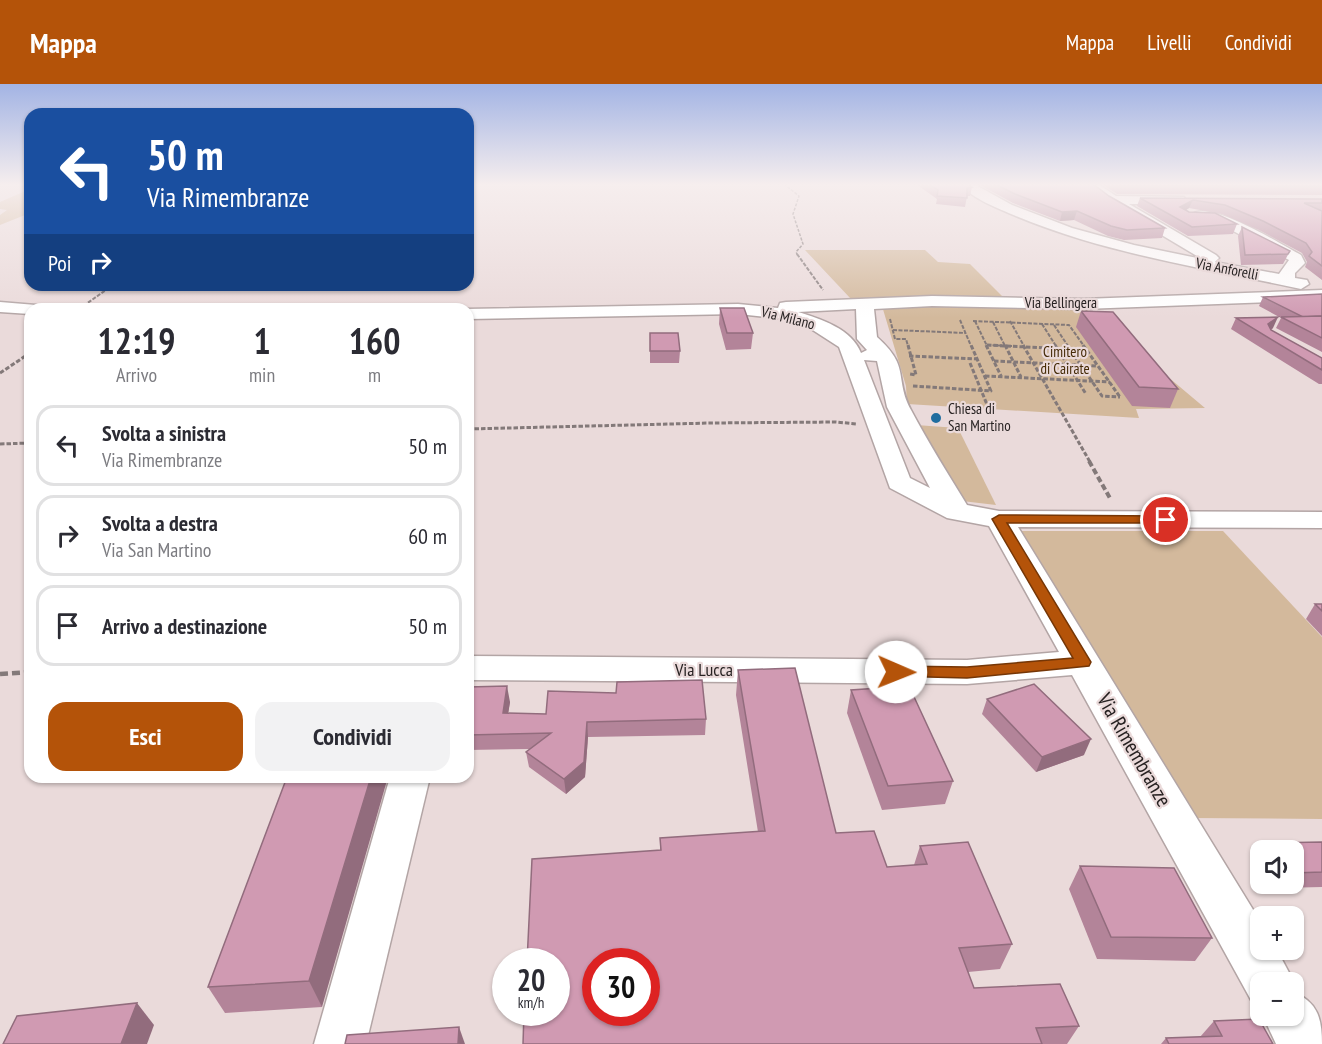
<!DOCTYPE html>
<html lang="it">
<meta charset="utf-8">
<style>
:root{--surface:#fff;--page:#f2f2f3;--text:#2b2b33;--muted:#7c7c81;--line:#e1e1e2;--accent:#b45309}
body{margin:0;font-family:"PT Sans Narrow",sans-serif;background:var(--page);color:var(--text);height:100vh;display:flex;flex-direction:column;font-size:22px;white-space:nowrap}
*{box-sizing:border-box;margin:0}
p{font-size:20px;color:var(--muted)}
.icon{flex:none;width:33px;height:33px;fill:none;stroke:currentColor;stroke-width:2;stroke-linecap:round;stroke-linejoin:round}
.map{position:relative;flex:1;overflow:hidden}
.drawer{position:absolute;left:24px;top:219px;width:450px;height:480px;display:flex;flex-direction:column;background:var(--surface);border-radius:18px;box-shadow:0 2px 4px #0004}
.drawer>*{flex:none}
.banner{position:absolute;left:24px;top:24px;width:450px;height:183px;border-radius:18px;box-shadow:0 2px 4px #0004;background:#1a4fa0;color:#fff;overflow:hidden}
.buttons{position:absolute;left:1250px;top:756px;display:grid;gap:12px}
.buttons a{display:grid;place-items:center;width:54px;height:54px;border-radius:12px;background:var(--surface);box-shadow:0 2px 4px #0004;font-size:30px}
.speed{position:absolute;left:492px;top:864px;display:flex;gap:12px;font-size:30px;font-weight:700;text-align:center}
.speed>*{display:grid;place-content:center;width:78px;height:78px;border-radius:50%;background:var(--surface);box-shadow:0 2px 4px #0004;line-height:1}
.speed small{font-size:15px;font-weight:400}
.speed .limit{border:9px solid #d22;background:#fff;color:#111}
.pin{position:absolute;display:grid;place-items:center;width:51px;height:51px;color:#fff;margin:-26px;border:3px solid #fff;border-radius:50%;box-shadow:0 2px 6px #0007}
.me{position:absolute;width:66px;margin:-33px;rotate:91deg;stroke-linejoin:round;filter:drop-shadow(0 0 4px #0008)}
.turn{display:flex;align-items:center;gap:21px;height:126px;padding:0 24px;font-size:27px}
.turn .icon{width:78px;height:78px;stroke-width:2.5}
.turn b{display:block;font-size:42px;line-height:51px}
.then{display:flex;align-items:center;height:57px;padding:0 24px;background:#0003;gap:12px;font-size:22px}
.eta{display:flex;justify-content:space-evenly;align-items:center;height:102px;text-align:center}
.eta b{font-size:36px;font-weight:600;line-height:42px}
.cta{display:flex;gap:12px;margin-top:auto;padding:12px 24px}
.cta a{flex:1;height:69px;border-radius:18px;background:var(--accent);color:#fff;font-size:24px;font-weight:600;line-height:69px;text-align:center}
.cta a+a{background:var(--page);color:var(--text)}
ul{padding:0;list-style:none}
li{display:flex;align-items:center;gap:18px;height:81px;margin:0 12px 9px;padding:0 12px;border:3px solid var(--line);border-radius:18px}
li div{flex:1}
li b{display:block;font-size:22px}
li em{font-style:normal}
header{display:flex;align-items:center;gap:36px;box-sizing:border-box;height:84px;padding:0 30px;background:var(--accent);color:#fff}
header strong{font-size:28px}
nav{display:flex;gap:33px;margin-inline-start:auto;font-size:21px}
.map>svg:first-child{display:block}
.green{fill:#d3b99c}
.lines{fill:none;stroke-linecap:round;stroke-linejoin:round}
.minor-casing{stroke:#b3a5a5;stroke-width:3}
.path-far4{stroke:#837979;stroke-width:1.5;stroke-dasharray:3 1.5;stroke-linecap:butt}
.path-far3{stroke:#837979;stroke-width:2;stroke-dasharray:4 1.5;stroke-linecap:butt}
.path-far2{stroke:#837979;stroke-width:3;stroke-dasharray:4.5 2;stroke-linecap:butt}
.path-far1{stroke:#837979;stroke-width:4;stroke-dasharray:6 3;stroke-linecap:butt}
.path{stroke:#837979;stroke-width:4.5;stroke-dasharray:8 4;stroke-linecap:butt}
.minor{fill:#fff;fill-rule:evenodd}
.wall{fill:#b38499}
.shaded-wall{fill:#926c7d}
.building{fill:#d09ab2;stroke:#926c7d;stroke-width:1.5;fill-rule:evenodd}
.route{fill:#b45309;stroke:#753606;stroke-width:1.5}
.poi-dot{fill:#206d9f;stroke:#eadada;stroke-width:2}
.labels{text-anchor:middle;stroke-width:4.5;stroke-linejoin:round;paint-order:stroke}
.far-street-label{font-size:15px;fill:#272222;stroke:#eadada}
.far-park-label{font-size:15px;fill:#452b07;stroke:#eadada}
.far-poi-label{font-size:15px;fill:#272222;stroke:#eadada;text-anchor:start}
.street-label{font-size:18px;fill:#272222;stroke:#eadada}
.near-street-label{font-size:21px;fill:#272222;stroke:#eadada}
</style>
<header>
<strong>Mappa</strong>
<nav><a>Mappa</a><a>Livelli</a><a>Condividi</a></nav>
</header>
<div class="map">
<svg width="1322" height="960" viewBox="0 0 1322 960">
<rect width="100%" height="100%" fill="#eadada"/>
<g class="green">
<path d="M30,105V129L0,141V131L7,126L0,125V118Z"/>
<path d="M805,166H925L938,178L970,180L1004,214L851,215Z"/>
<path d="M882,222L1086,224L1205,324L1136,325L1139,334L907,320L906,302Z"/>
<path d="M916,341L958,344L996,421L962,417Z"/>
<path d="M1018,447H1223L1322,553V735L1189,734Z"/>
</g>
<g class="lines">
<defs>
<g id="minor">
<path d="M960,100H974L1012,121L1072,144L1134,161L1202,175L1108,119L1084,100H1098L1116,112L1184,113L1185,116L1184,119L1179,120H1129L1216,171L1219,174L1215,178L1279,190L1289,176L1212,136L1198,135L1191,131C1208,114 1282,161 1301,171L1305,179L1295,189V194L1307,196L1309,200L1301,205C1205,184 1107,170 1016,132C997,124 973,115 960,100Z"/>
<path d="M1322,206V216L1083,225L932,222L874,225L877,253C911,283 894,294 911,326C928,358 948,390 967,421L999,427L1322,428V444L1018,443L1260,837V866H1277L1294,898L1293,900L1260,898V919L1251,916L1072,591L967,600L468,596V572L967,576L1059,568L989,442L947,434L890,404L839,263L808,243L784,235L738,230L468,235L466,225L738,220L778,224L780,219L786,218L932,212L1083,215ZM856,225L857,255L867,266L861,269C852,245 821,235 798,228ZM864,276L877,277L887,323L930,404L910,394Z"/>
<path d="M0,218L36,221L39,225H30V230L0,228Z"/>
<path d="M390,693H430L366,960H314Z"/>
<path d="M1293,908C1318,918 1322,935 1322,960H1276L1263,932H1293Z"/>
</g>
</defs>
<use href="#minor" class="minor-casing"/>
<path class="path-far4" d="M784,100L799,112L793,130L803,160L796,168L798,172"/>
<g class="path-far3">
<path d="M797,170L823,206"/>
<path d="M79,225L113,201"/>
<path d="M890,235L895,255H906L908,262"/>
<path d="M960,236L971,262"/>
<path d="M973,237L1069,241L1084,262"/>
<path d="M975,237L987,262"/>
<path d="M1010,237L1024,262"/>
<path d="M993,238L1005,262"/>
<path d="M1042,240L1056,262"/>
<path d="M1054,241L1068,262"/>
<path d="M893,246L966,249"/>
<path d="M987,261L1012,262"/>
</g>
<g class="path-far2">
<path d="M908,261L916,291L910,290"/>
<path d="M986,261L1001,292"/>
<path d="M987,261L1086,266"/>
<path d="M1005,261L1021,293"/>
<path d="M1023,261L1090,378"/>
<path d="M1055,261L1086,310"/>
<path d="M1067,261L1102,312L1120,313"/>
<path d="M1083,261L1120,313"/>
<path d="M909,272L977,275"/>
<path d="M994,277L1097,282"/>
<path d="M970,279L988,323"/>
<path d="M0,289L30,269"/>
<path d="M985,292L1110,298"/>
<path d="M913,302L991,307L971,261"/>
<path d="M468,345L711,339L836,338L857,340"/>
<path d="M0,360L30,359"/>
</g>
<path class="path-far1" d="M1089,377L1111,416"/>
<path class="path" d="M0,590L30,588"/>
<use href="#minor" class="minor"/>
</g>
<g class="wall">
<path d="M916,100H968L972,103L970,112H967L965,123L936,120L937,115Z"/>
<path d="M978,100H1093L1109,112L1165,144L1162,154L1124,156L1108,152L1074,136L1060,137L1013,119Z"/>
<path d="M1102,100H1322V111L1117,110Z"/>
<path d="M1140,114L1322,115V196L1305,183L1307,178L1302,169L1259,146L1222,130L1189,124L1186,126L1189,128L1237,140L1233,150L1188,152L1137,122Z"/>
<path d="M1242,143L1290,167L1283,180L1241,181L1238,152Z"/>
<path d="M1322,210V268L1276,244L1281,234L1259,222L1263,213Z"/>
<path d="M720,224L753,249L751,265L726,266L719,240Z"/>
<path d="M1081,227L1178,305L1170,324L1132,322L1076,243Z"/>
<path d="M1236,234L1273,244L1271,246L1322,274V300H1319L1231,245Z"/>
<path d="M650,249L680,267L679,279H650Z"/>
<path d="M1315,520H1322V552L1306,535Z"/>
<path d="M738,586L836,749L887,783L914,781L920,762L1012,860L1000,885L968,888L974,904L1079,942L1067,960H523L660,766V754L758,748L736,611Z"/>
<path d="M468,603L510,618L508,629L706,635L705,651L588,653L585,693L566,710L529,683L526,668L530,665L468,666Z"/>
<path d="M851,606L953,697L945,720L882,726L847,629Z"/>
<path d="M987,615L1084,671L1036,688L982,630Z"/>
<path d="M287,693L322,923L225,929L208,903Z"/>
<path d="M1322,758V803L1279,804L1276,800H1293V766H1265L1271,759Z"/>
<path d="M1080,782L1212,854L1195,877L1097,875L1069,805Z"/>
<path d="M1214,937L1273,960H1161L1166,954L1200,953Z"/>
</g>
<g class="shaded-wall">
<path d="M1193,116L1189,124L1177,132L1180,123Z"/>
<path d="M1077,127L1074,136L1060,137L1062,128Z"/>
<path d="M1278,233L1273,244L1263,251L1268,240Z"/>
<path d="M507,602L510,618L506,644L503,629Z"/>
<path d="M587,638L588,653L585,693L566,710L564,695Z"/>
<path d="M1091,655L1084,671L1036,688L1042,673Z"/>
<path d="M371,693H388L322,923L309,897Z"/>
<path d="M137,919L154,941L147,960H121Z"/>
<path d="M459,943L465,960H458Z"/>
</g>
<g class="building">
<path d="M929,100H968L972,103L967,104V114L937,112L938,106Z"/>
<path d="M995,100H1093L1109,112L1165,144L1127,146L1111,142L1077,127L1062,128L1015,110Z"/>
<path d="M1117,100H1322V102L1119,101Z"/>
<path d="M1140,114L1322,115V119H1304L1322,127V182L1309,172L1312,168L1306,159L1263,137L1225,121L1193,116L1180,123L1189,128L1215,129L1237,140L1192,143Z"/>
<path d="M1242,143L1290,167L1288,170L1245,171Z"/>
<path d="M1322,210V232L1303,233L1263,213Z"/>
<path d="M720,224H744L753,249H727Z"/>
<path d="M1081,227L1113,228L1178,305L1139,303Z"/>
<path d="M1322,232V254L1281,233Z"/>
<path d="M1278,233L1268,240L1271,246L1322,274V286L1236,234Z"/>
<path d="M650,249H678L680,267H650Z"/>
<path d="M1315,520H1322V527Z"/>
<path d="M795,584L836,749L874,747L887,783L927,780L920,762L968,758L1012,860L959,864L974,904L1060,900L1079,942L1036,944L1042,960H523L524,928H556V878H527L532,775L661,766L660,754L765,747L738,586ZM596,878H646V928H596Z"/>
<path d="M702,596L706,635L587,638L584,678L564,695L526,668L551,649L468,651V603L507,602L503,629L546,630L548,607L616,609L617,598Z"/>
<path d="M1034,600L1091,655L1042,673L987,615Z"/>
<path d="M909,602L953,697L888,702L851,606Z"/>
<path d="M287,693H371L309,897L208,903Z"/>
<path d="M1322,758V788L1293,789V766H1276L1271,759Z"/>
<path d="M1080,782L1174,784L1212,854L1111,853Z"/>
<path d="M137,919L121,960H3L17,932Z"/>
<path d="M1259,935L1273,960H1169L1166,954L1222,952L1214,937Z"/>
<path d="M459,943L458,960H345L347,951Z"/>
</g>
<linearGradient id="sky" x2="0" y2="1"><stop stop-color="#a3b4e4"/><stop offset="0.43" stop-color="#f6eeee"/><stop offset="1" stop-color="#f6eeee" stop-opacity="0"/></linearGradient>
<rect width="1322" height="234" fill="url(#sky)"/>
<path class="route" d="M999,431L1166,432L1172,436L1166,439H1007L1091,578L1089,582L967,594L890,592L888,588L890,584L896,582L967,583L1073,574L992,435Z"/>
<circle class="poi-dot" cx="936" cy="334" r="6"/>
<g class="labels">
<g class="far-street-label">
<text transform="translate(1227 185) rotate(11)" y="5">Via Anforelli</text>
<text x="1061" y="224">Via Bellingera</text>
<text transform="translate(788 234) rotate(14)" y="5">Via Milano</text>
</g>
<g class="far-park-label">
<text x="1065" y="273">Cimitero<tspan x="1065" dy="17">di Cairate</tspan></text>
</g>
<g class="far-poi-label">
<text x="948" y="330">Chiesa di<tspan x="948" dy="17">San Martino</tspan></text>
</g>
<g class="street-label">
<text x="704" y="592">Via Lucca</text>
</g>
<g class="near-street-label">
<text transform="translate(1134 666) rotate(60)" y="7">Via Rimembranze</text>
</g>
</g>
</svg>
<div class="buttons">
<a><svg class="icon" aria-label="sound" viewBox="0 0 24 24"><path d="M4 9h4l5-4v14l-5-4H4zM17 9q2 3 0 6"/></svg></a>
<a>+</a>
<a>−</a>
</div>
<div class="speed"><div>20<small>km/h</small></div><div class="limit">30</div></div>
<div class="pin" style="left:1166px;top:436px;background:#d93025"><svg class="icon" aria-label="arrive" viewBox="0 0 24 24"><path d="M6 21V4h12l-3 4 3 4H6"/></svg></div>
<svg class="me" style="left:896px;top:588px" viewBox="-20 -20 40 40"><circle r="19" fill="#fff"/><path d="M0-13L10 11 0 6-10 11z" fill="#b45309"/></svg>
<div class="banner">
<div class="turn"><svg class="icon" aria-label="left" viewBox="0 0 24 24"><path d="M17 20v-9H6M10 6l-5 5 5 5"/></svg><div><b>50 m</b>Via Rimembranze</div></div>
<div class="then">Poi<svg class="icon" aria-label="right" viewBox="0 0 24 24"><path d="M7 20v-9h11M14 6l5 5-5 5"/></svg></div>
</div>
<section class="drawer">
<div class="eta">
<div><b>12:19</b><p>Arrivo</p></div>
<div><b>1</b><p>min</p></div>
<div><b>160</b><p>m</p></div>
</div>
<ul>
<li><svg class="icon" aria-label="left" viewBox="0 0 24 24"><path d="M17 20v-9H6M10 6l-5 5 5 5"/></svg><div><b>Svolta a sinistra</b><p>Via Rimembranze</p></div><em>50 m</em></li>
<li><svg class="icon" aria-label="right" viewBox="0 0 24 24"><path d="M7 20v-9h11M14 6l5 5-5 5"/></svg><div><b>Svolta a destra</b><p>Via San Martino</p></div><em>60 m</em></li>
<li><svg class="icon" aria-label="arrive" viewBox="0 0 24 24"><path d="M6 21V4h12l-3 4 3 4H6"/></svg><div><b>Arrivo a destinazione</b></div><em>50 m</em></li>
</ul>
<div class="cta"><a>Esci</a><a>Condividi</a></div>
</section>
</div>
